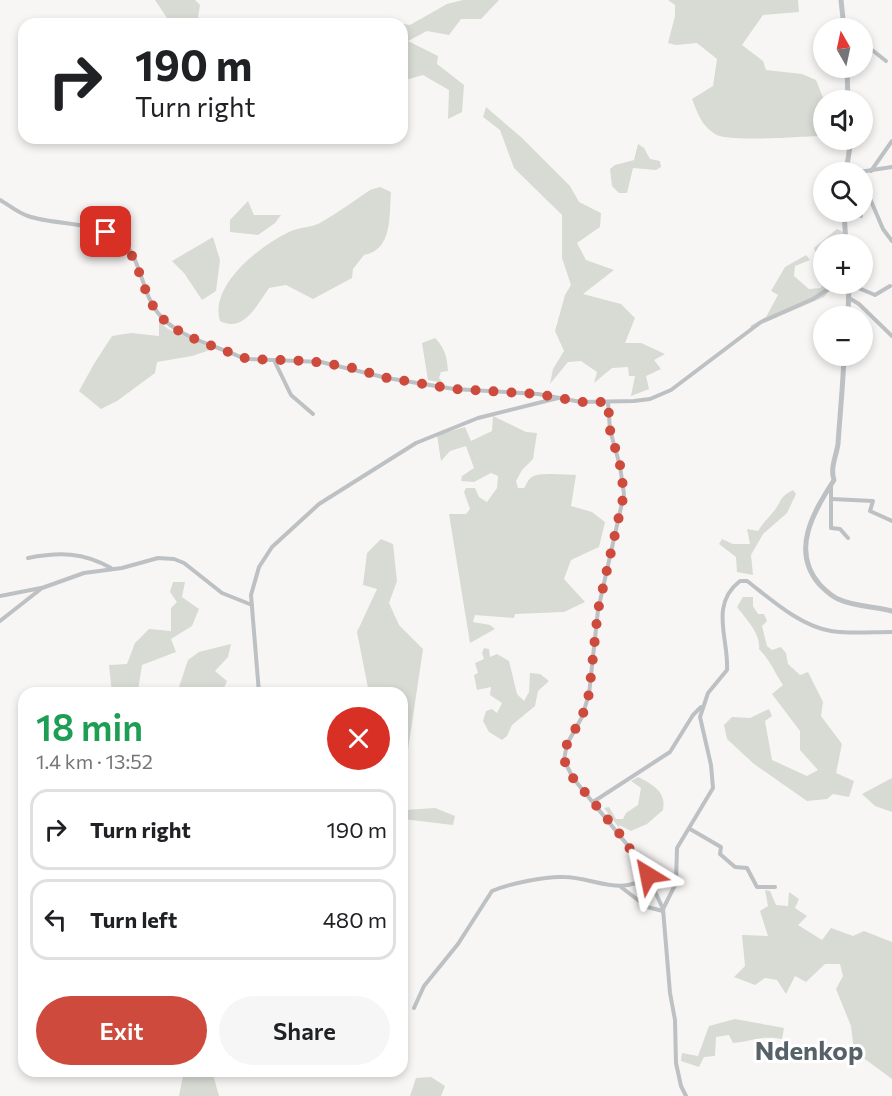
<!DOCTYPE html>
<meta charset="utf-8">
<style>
:root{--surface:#fff;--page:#f6f6f6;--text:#202124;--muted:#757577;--line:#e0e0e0;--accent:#ce4a3d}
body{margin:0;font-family:Commissioner,sans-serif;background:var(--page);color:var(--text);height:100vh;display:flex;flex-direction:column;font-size:22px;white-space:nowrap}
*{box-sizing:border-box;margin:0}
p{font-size:20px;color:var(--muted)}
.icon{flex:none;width:33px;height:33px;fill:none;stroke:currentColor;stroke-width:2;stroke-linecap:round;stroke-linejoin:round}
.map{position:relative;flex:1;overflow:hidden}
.side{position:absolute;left:18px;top:687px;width:390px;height:390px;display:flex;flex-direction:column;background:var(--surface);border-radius:18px;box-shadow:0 3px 9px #0003}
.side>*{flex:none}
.hud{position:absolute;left:18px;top:18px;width:390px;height:126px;border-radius:18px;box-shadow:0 3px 9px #0003;background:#fff;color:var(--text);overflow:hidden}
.needle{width:39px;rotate:351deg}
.buttons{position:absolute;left:813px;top:18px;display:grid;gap:12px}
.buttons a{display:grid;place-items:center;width:60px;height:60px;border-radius:50%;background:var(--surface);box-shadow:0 3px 9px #0003;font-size:30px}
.pin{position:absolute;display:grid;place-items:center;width:51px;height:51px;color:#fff;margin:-26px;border-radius:12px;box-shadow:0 3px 9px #0006}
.me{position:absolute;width:66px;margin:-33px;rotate:325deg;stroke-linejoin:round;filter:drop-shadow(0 0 4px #0008)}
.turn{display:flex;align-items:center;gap:21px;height:126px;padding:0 18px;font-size:27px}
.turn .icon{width:78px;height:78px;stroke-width:2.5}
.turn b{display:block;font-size:42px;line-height:51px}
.round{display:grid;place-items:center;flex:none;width:63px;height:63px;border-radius:32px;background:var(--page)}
.overview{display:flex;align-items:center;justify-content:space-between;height:102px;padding:0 18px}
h1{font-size:36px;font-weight:600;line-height:45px;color:#1e9e55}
.cta{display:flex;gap:12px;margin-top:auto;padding:12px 18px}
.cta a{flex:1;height:69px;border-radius:36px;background:var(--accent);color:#fff;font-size:24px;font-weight:600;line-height:69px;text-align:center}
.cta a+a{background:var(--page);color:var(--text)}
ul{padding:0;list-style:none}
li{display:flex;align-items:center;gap:18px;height:81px;margin:0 12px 9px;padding:0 6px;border:3px solid var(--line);border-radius:18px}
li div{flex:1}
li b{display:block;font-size:22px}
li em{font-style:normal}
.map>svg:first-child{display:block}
.green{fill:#d7dbd4}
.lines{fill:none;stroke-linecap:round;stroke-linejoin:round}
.minor{stroke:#bdc1c4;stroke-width:4}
.tertiary{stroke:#bdc1c4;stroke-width:5}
.route{stroke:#ce4a3d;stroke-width:10;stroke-dasharray:0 18}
.labels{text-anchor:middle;stroke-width:6;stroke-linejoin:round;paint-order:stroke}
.quarter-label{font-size:26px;font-weight:bold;fill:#566268;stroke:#fff}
</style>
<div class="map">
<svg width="892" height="1096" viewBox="0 0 892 1096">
<rect width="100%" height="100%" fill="#f7f6f4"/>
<g class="green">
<path d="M155,0H195L200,5L197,24H169L167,18Z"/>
<path d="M463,0H499L481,19H461L449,35L427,31L408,41L438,56L437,64L464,85L462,112L448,119L449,90L423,75L402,81V24H375L389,22L410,25L447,4Z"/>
<path d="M668,0H798L799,12L763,15L742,45L763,61L766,70L802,74L816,80L824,100L823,136C803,136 728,143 715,134C701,125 698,114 692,99L713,86L717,59L697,43L676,45L668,43L675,16V5Z"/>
<path d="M486,107L522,138L570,186L579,202L601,213L600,227L577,243L586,260L614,270L583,294L621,304L635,318L625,343H641L665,354L654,360L661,369L646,376L649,389L631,396L635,376H629L628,367L612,368L594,383L597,372L581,361L568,362L550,384L553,369L564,351L555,331L565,295L571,285L562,258V215L514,168L500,130L483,117Z"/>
<path d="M638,144L644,148L650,159L660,161L661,167L656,170L633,168L627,193H619L612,186L610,169L615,165L634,160Z"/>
<path d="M380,187L391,192C389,215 393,250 364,255L353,269L352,278L313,299L286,285L269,288C257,305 244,333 220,321C209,285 260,246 289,232C298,227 311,228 320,223C337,213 354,201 370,190Z"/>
<path d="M248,201L254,215H281L275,223L258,235L230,232V220Z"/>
<path d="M837,229L843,232L845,244H824L823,254L817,256L814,248Z"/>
<path d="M213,237L220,260L216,291L202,300L184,273L172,261Z"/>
<path d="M806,255L810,260L795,266L794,276L809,289L821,288L822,284H836L824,297L752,328L750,326L766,317L778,295L771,291L785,267Z"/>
<path d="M159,322L168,329L213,349L192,356L157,362L155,373L117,401L101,409L79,391L94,364L112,336L131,333L159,336Z"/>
<path d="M435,338C445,348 447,357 448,371L441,372L439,378L443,383L428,380L422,343Z"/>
<path d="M493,416L526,432L537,433L533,459L522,470L516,481L518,488H524C527,484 528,479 532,477C540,472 565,475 576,475L571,506L592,512L605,522L599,547L571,560L564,579L585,602L564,612L515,614L514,618L475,615L473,622L490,625L495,629L470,643L449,514H466L470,509L464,492L466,488H475L479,497L487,502L497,488L498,476L491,473L474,482L461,481L462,476L474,468L466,446L450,451L441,461L437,435L465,427L471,441L492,431Z"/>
<path d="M793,490L796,494L787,513L763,534L751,555L753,575L737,572L736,557L719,544L722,539L733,544H750L747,529L758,531C763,523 768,518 774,511C782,501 779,497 793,490Z"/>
<path d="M381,539L393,544L397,581L389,603L399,625L423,649L402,790L405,810L435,808L455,816L453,825L403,819L402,822V693H369L357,632L377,589L363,585L367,553Z"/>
<path d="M173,582H185L182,597L199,609L192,626L171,639L176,652L142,665L138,691L139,693H112L109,665L127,664L135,643L149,629L171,631V608L177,602L170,592Z"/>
<path d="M743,597H753V606L758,614H764L767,621L762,626L767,646L772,650L781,647L786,653L788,664L800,675L808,672L823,702L821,716L842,744L836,773L854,781L849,797L833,794L827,799L807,801L754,764L727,739L724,725L732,717L750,718L769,709L772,716L765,721L772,760L807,776L818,770L800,750V731L772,694L783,685C773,670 772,663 759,649C761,634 746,619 737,607Z"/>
<path d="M231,644L228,657L215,671L227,681L223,690L230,693H177L188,660L199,652Z"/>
<path d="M484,648L489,649L490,657L497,654L509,661L517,694L524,701L529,692L530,673L540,674L549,681L538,691L535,706L512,725L507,736L502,740L489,732L483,721L486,711L492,709L497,713L502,703L490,695L491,687L477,690L474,675L478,673L475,663L484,659L482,653Z"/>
<path d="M638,777C652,784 667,792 663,810L647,824L631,831L619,825L620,829L604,808L609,807L616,819H623L626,813L638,805L641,788L631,781Z"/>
<path d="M892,778V812L875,806L862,794Z"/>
<path d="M765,890L770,891L776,905L788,906L789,892L799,899L795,908L807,916L798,925L822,940L831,928L853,936L864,931L892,942V1079L854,1051L851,1026L836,989L843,976L840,964H825L806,982L795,976L786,994L777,980L765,978L755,985L734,977L745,966L742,935L768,936L760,911L768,906Z"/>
<path d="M735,1019L784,1028L782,1039C763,1035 751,1041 733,1043L729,1035L716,1037L715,1056L704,1057L699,1067L681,1061L682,1053L698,1056L709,1026Z"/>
<path d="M184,1071H212L219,1096H179Z"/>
<path d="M431,1077L445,1086L441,1096H410L416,1078Z"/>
</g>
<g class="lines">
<g class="minor">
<path d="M862,42L886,61"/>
<path d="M847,166L854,167L860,172"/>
<path d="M871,171L892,141"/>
<path d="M859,172L892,167"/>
<path d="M862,180L883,229L892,241"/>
<path d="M0,200C9,205 18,213 28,216C54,225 95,222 117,237C142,254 140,291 158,313C175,336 213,345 238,356L248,359L321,362L387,378L454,389L538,394L581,402L634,401L650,399L671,390L761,322L813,299L836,284"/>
<path d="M855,212L861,216"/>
<path d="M849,284L875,295L890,286"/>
<path d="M849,298L859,304L892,336"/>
<path d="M274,360L291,395L313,414"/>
<path d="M608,402L610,430L620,466L624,494L598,610L589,694L582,717L567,744L564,760L573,778L642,863L663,909L670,993L675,1020L676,1063L681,1086L686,1096"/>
<path d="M831,486V528L840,529L848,538"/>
<path d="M832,499L873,501L870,511L892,521"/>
<path d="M28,558C59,552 83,552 111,568"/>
<path d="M0,596L41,588"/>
<path d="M0,621L42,588L84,573L122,568L158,558L174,559L184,563L222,593L252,605"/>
<path d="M259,693L251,595L259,567L272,547L319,504L416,443L478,418L558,398"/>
<path d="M593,802L670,752L693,715L701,707"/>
<path d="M690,829L721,847L720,854L735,867L747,868L757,887H775"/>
<path d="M621,887L647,907L663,911"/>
<path d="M663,909L676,883L677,848L713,788L711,765L700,717L708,693L727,670C729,639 709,605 740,581H747C772,600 800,626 831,631C851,634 872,632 892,632"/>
<path d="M414,1008L424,986L458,944L492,891C508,884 546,876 564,877C593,877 623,898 648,875"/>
</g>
<g class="tertiary">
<path d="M841,0L844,28"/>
<path d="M847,68L848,100"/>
<path d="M846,172L851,140"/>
<path d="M844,212L846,244"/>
<path d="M848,316L849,284"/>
<path d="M844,356C843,385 840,414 838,444C836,457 830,468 834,480C813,513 790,551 820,585C825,590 831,596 838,599C855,607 874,606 892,611"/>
</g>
</g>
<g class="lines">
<path class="route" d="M106,232C141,246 137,285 157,312C174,336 213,345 238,356L248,359L309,361L349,367L387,378L454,389L538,394L581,402H608L610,430L620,465L624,494L598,610L589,694L582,717L567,744L564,760L573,778L619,833L648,875"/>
</g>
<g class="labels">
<g class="quarter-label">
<text x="809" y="1060">Ndenkop</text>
</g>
</g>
</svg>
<div class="buttons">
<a><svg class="needle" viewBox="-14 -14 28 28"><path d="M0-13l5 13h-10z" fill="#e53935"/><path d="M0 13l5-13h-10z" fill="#757577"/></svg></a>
<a><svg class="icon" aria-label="sound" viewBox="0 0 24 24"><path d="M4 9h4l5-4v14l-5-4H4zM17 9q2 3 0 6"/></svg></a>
<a><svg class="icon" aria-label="search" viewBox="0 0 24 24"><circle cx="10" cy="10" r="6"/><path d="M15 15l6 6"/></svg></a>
<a>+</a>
<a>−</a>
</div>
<div class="pin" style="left:106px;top:232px;background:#d93025"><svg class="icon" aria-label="arrive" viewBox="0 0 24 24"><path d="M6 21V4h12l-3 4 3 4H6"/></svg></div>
<svg class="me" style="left:648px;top:875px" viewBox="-20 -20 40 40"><path d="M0-17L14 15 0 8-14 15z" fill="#ce4a3d" stroke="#fff" stroke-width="4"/></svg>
<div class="hud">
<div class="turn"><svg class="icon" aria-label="right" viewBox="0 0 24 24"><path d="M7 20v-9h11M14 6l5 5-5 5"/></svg><div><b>190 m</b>Turn right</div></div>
</div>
<section class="side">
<div class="overview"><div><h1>18 min</h1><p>1.4 km · 13:52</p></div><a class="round" style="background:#d93025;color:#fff"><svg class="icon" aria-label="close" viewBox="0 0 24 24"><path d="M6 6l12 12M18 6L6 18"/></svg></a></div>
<ul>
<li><svg class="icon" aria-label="right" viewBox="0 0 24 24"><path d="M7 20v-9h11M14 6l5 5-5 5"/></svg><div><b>Turn right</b></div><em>190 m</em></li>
<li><svg class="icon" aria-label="left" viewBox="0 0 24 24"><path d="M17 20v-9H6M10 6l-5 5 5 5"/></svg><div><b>Turn left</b></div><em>480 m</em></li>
</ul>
<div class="cta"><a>Exit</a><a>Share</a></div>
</section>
</div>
